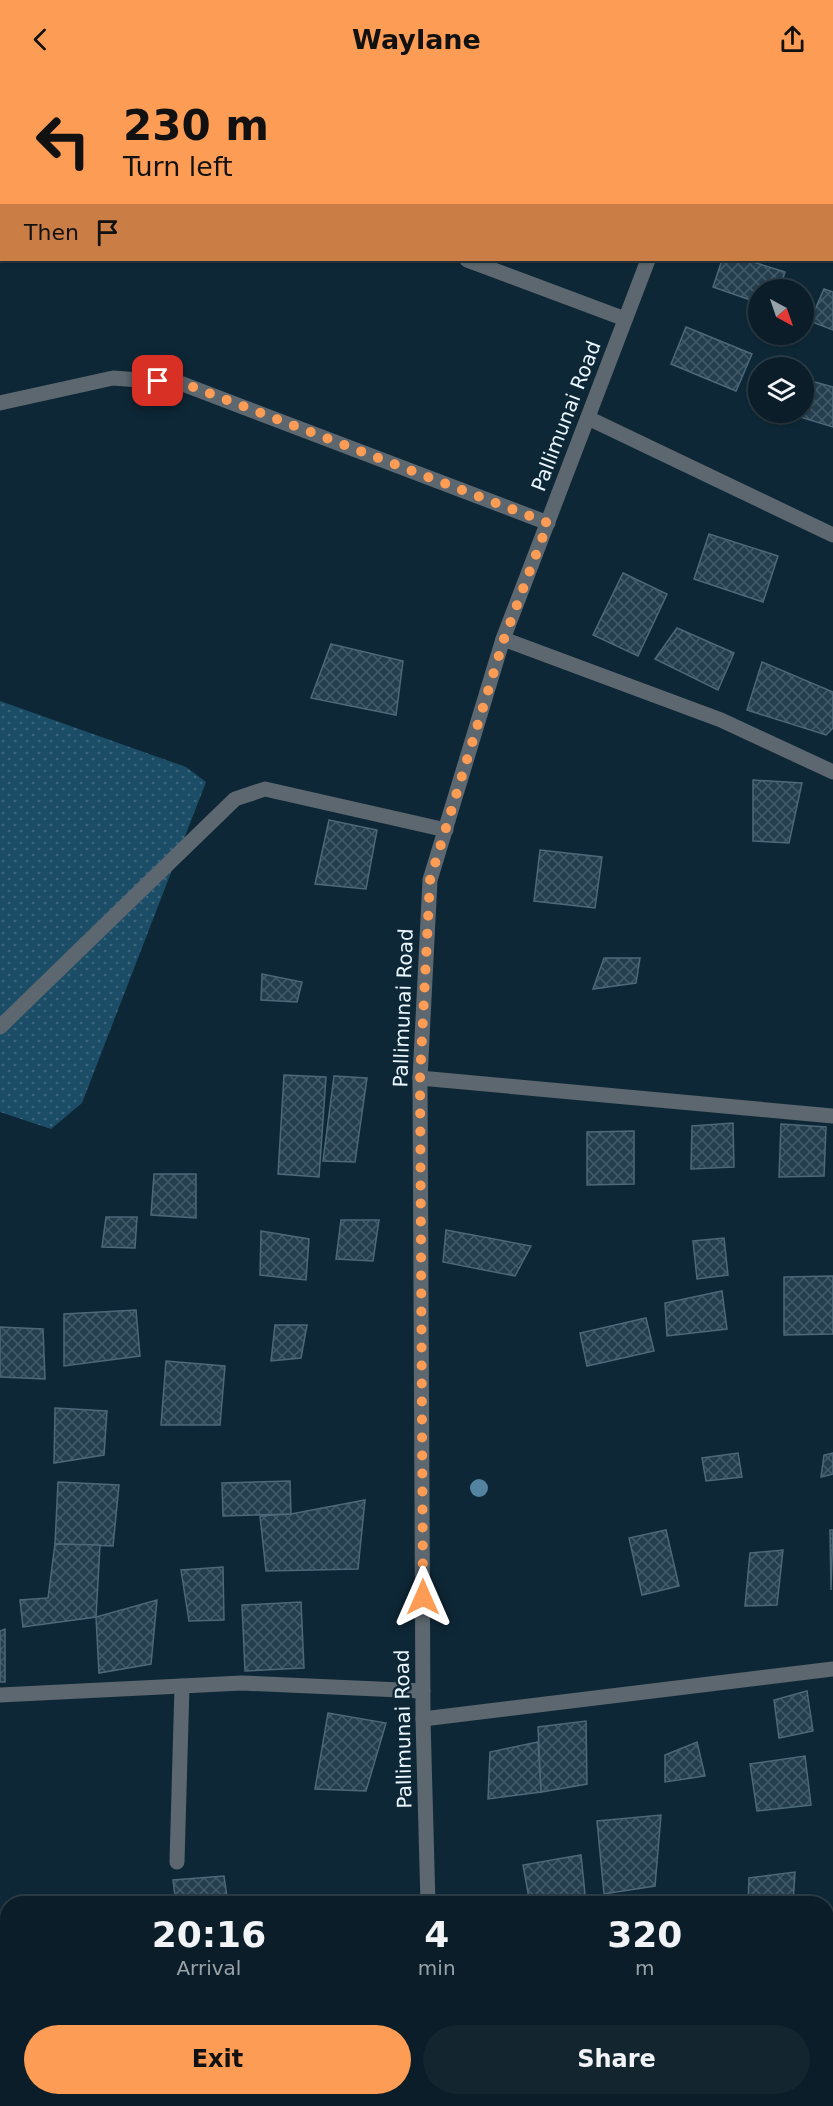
<!DOCTYPE html>
<style>
:root{--surface:#0a1d28;--page:#132630;--text:#f1f3f6;--muted:#99a2a8;--line:#2a3b45;--accent:#fd9d55}
body{margin:0;font-family:"DejaVu Sans",sans-serif;background:var(--page);color:var(--text);height:100vh;display:flex;flex-direction:column;font-size:22px;white-space:nowrap}
*{box-sizing:border-box;margin:0}
p{font-size:20px;color:var(--muted)}
.icon{flex:none;width:33px;height:33px;fill:none;stroke:currentColor;stroke-width:2;stroke-linecap:round;stroke-linejoin:round}
.map{position:relative;flex:1;overflow:hidden}
.panel{position:absolute;left:0px;top:1818px;width:834px;height:210px;display:flex;flex-direction:column;background:var(--surface);border-radius:24px 24px 0 0;box-shadow:0 2px 4px #0004,0 0 0 2px var(--line)}
.panel>*{flex:none}
.banner{position:absolute;left:0px;top:0px;width:834px;height:183px;box-shadow:0 2px 4px #0004,0 0 0 2px var(--line);background:#fd9d55;color:#111;overflow:hidden}
.needle{width:39px;rotate:140deg}
.buttons{position:absolute;left:748px;top:201px;display:grid;gap:12px}
.buttons a{display:grid;place-items:center;width:66px;height:66px;border-radius:50%;background:var(--surface);box-shadow:0 2px 4px #0004,0 0 0 2px var(--line);font-size:30px}
.pin{position:absolute;display:grid;place-items:center;width:51px;height:51px;color:#fff;margin:-26px;border-radius:12px;box-shadow:0 3px 9px #0006}
.me{position:absolute;width:66px;margin:-33px;rotate:0deg;stroke-linejoin:round;filter:drop-shadow(0 0 4px #0008)}
.turn{display:flex;align-items:center;gap:21px;height:126px;padding:0 24px;font-size:27px}
.turn .icon{width:78px;height:78px;stroke-width:2.5}
.turn b{display:block;font-size:42px;line-height:51px}
.then{display:flex;align-items:center;height:57px;padding:0 24px;background:#0003;gap:12px;font-size:22px}
.eta{display:flex;justify-content:space-evenly;align-items:center;height:102px;text-align:center}
.eta b{font-size:36px;font-weight:800;line-height:42px}
.cta{display:flex;gap:12px;margin-top:auto;padding:12px 24px}
.cta a{flex:1;height:69px;border-radius:36px;background:var(--accent);color:#111;font-size:24px;font-weight:800;line-height:69px;text-align:center}
.cta a+a{background:var(--page);color:var(--text)}
header{display:flex;justify-content:space-between;align-items:center;height:78px;padding:0 24px;background:var(--accent);color:#111;font-size:27px;font-weight:800}
.map>svg:first-child{display:block}
.grass{fill:url(#grass-dots)}
.water{fill:#1a6489}
.building{fill:url(#building-cross-hatch);stroke:#4d6879;stroke-width:1.5}
.lines{fill:none;stroke-linecap:round;stroke-linejoin:round}
.lane{stroke:#5c676f;stroke-width:15}
.street{stroke:#5c676f;stroke-width:15}
.tree{fill:#53839f}
.route{stroke:#fd9d55;stroke-width:10;stroke-dasharray:0 18}
.labels{text-anchor:middle;stroke-width:5;stroke-linejoin:round;paint-order:stroke}
.street-label{font-size:20px;fill:#ebf7ff;stroke:#0e2736}
</style>
<header><svg class="icon" aria-label="back" viewBox="0 0 24 24"><path d="M15 5l-7 7 7 7"/></svg>Waylane<svg class="icon" aria-label="share" viewBox="0 0 24 24"><path d="M12 15V3M7 8l5-5 5 5M5 13v7h14v-7"/></svg></header>
<div class="map">
<svg width="833" height="2028" viewBox="0 0 833 2028">
<defs>
<pattern id="grass-dots" width="8" height="8" patternUnits="userSpaceOnUse" patternTransform="scale(1.5)"><rect width="8" height="8" fill="#1c4d67"/><path d="M2 2h.1M6 6h.1" fill="none" stroke="#3d677e" stroke-width="1.8" stroke-linecap="round"/></pattern>
<pattern id="building-cross-hatch" width="8" height="8" patternUnits="userSpaceOnUse" patternTransform="scale(1.5)"><rect width="8" height="8" fill="#243e4e"/><path d="M0 0l8 8M0 8l8-8" fill="none" stroke="#445b69"/></pattern>
</defs>
<rect width="100%" height="100%" fill="#0e2736"/>
<g class="grass">
<path d="M0,623L186,689L206,704L82,1025L51,1051L0,1034Z"/>
<path d="M658,2020H813L818,2028H653Z"/>
</g>
<path class="water" d="M70,0H350L70,1Z"/>
<g class="building">
<path d="M779,0H813L816,2H778Z"/>
<path d="M722,182H747L785,194L779,212H759V225L713,209Z"/>
<path d="M824,211L833,214V252L810,243Z"/>
<path d="M686,249L752,276L736,313L671,286Z"/>
<path d="M804,301L833,309V349L784,334H804Z"/>
<path d="M709,456L778,478L763,524L694,501Z"/>
<path d="M623,495L667,516L638,578L593,557Z"/>
<path d="M677,550L734,575L718,612L655,581Z"/>
<path d="M331,566L403,583L396,637L311,620Z"/>
<path d="M762,584L833,614V650L826,657L747,632Z"/>
<path d="M753,702L802,705L789,765L753,763Z"/>
<path d="M329,742L377,752L366,811L315,806Z"/>
<path d="M540,772L602,779L595,830L534,823Z"/>
<path d="M604,880H640L636,905L593,911Z"/>
<path d="M262,896L302,904L297,924L261,922Z"/>
<path d="M284,997L326,999L319,1099L278,1096Z"/>
<path d="M334,998L367,1000L355,1084L323,1083Z"/>
<path d="M733,1045L734,1089L691,1091L692,1048Z"/>
<path d="M781,1046L826,1049L824,1098L779,1099Z"/>
<path d="M634,1053V1106L587,1107V1054Z"/>
<path d="M154,1096H196V1140L151,1137Z"/>
<path d="M106,1139H137L135,1170L102,1169Z"/>
<path d="M341,1142H379L373,1183L336,1181Z"/>
<path d="M446,1152L531,1168L515,1198L443,1184Z"/>
<path d="M261,1153L309,1161L306,1202L260,1197Z"/>
<path d="M724,1160L728,1197L697,1201L693,1163Z"/>
<path d="M833,1198V1256L784,1257V1199Z"/>
<path d="M722,1213L727,1251L667,1258L665,1225Z"/>
<path d="M136,1232L140,1278L64,1288V1236Z"/>
<path d="M646,1240L654,1273L587,1288L580,1255Z"/>
<path d="M275,1247H307L301,1280L271,1283Z"/>
<path d="M0,1249L43,1251L45,1301L0,1299Z"/>
<path d="M166,1283L225,1288L220,1347H161Z"/>
<path d="M55,1330L107,1333L104,1377L54,1385Z"/>
<path d="M738,1375L742,1399L706,1403L702,1380Z"/>
<path d="M833,1375V1396L821,1399L824,1377Z"/>
<path d="M290,1403L291,1436L223,1438L222,1405Z"/>
<path d="M58,1404L119,1407L113,1468L55,1466Z"/>
<path d="M365,1422L358,1491L266,1493L260,1438L291,1436Z"/>
<path d="M666,1452L679,1508L642,1517L629,1460Z"/>
<path d="M830,1452H833L831,1512Z"/>
<path d="M55,1466L100,1467L96,1539L23,1549L20,1522L48,1520Z"/>
<path d="M783,1472L777,1527L745,1528L750,1475Z"/>
<path d="M223,1489L224,1542L189,1543L181,1492Z"/>
<path d="M157,1522L151,1586L99,1595L96,1539Z"/>
<path d="M301,1524L304,1590L245,1593L242,1527Z"/>
<path d="M5,1551V1604H0V1553Z"/>
<path d="M807,1613L813,1653L779,1660L774,1622Z"/>
<path d="M328,1635L386,1645L366,1713L315,1711Z"/>
<path d="M586,1643L587,1706L541,1714L538,1649Z"/>
<path d="M538,1664L541,1714L488,1721L490,1674Z"/>
<path d="M697,1664L705,1698L665,1704V1677Z"/>
<path d="M805,1678L811,1727L757,1733L750,1686Z"/>
<path d="M661,1737L655,1808L604,1816L597,1743Z"/>
<path d="M581,1777L586,1826H530L523,1787Z"/>
<path d="M795,1794L793,1826H748L749,1800Z"/>
<path d="M224,1798L228,1826H176L173,1802Z"/>
<path d="M826,1896H833V1928L826,1931Z"/>
<path d="M833,1933V1984L826,1985V1934Z"/>
<path d="M0,1958H8V1999L0,1998Z"/>
<path d="M237,2020H304L303,2028H238Z"/>
<path d="M324,2020H383L382,2028H324Z"/>
<path d="M471,2020H509V2028H472Z"/>
<path d="M574,2020H609L585,2028H576Z"/>
</g>
<g class="lines">
<path class="lane" d="M177,1784L182,1608"/>
<g class="street">
<path d="M719,2L720,0"/>
<path d="M832,130L833,131"/>
<path d="M467,182L625,241"/>
<path d="M0,325L113,300L180,305L548,445"/>
<path d="M588,340L833,457"/>
<path d="M503,561L721,642L833,694"/>
<path d="M0,949L235,721L265,711L446,752"/>
<path d="M420,1000L833,1038"/>
<path d="M0,1617L242,1605L423,1613"/>
<path d="M423,1641L833,1591"/>
<path d="M428,1826L423,1641L420,1000L430,802L503,561L648,182"/>
<path d="M826,1871L833,1870"/>
<path d="M429,2028V2020"/>
</g>
</g>
<circle class="tree" cx="479" cy="1410" r="9"/>
<g class="lines">
<path class="route" d="M158,303L180,304L548,445L504,561L430,802L420,1000L423,1519"/>
</g>
<g class="labels">
<g class="street-label">
<text transform="translate(566 338) rotate(-69)" y="7">Pallimunai Road</text>
<text transform="translate(403 930) rotate(-88)" y="7">Pallimunai Road</text>
<text transform="translate(403 1651) rotate(-91)" y="7">Pallimunai Road</text>
</g>
</g>
</svg>
<div class="buttons">
<a><svg class="needle" viewBox="-14 -14 28 28"><path d="M0-13l5 13h-10z" fill="#e53935"/><path d="M0 13l5-13h-10z" fill="#99a2a8"/></svg></a>
<a><svg class="icon" aria-label="layers" viewBox="0 0 24 24"><path d="M12 4l9 5-9 5-9-5zM3 14l9 5 9-5"/></svg></a>
</div>
<div class="pin" style="left:158px;top:303px;background:#d93025"><svg class="icon" aria-label="arrive" viewBox="0 0 24 24"><path d="M6 21V4h12l-3 4 3 4H6"/></svg></div>
<svg class="me" style="left:423px;top:1519px" viewBox="-20 -20 40 40"><path d="M0-17L14 15 0 8-14 15z" fill="#fd9d55" stroke="#fff" stroke-width="4"/></svg>
<div class="banner">
<div class="turn"><svg class="icon" aria-label="left" viewBox="0 0 24 24"><path d="M17 20v-9H6M10 6l-5 5 5 5"/></svg><div><b>230 m</b>Turn left</div></div>
<div class="then">Then<svg class="icon" aria-label="arrive" viewBox="0 0 24 24"><path d="M6 21V4h12l-3 4 3 4H6"/></svg></div>
</div>
<section class="panel">
<div class="eta">
<div><b>20:16</b><p>Arrival</p></div>
<div><b>4</b><p>min</p></div>
<div><b>320</b><p>m</p></div>
</div>
<div class="cta"><a>Exit</a><a>Share</a></div>
</section>
</div>
